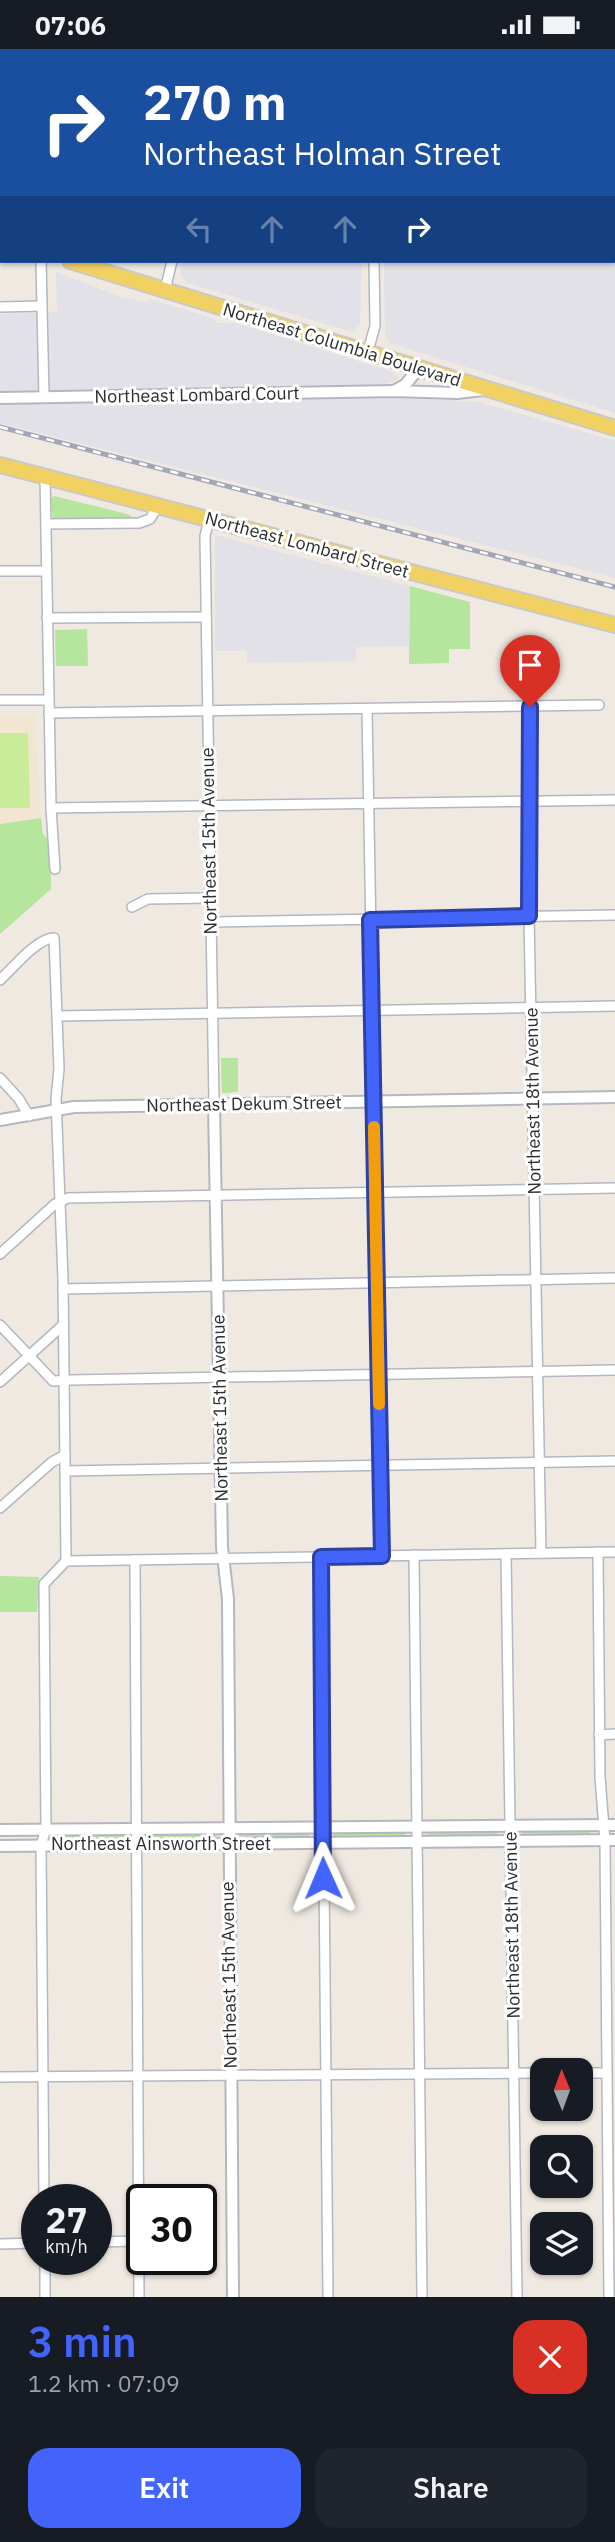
<!DOCTYPE html>
<meta charset="utf-8">
<style>
:root{--surface:#171b24;--page:#20242c;--text:#f1f3f6;--muted:#9ea1a6;--accent:#4264fb}
body{margin:0;font-family:"IBM Plex Sans",sans-serif;background:var(--page);color:var(--text);height:100vh;display:flex;flex-direction:column;font-size:26px;white-space:nowrap}
*{box-sizing:border-box;margin:0}
p{font-size:23px;color:var(--muted)}
.icon{flex:none;width:38px;height:38px;fill:none;stroke:currentColor;stroke-width:2;stroke-linecap:round;stroke-linejoin:round}
.map{position:relative;height:2248px;overflow:hidden}
.side{display:flex;flex-direction:column;background:var(--surface);flex:1}
.side>*{flex:none}
.hud{position:absolute;left:0px;top:0px;width:616px;height:214px;box-shadow:0 2px 5px #0004;background:#1a4fa0;color:#fff;overflow:hidden}
.needle{width:46px;rotate:359deg}
.controls{position:absolute;left:530px;top:2009px;display:grid;gap:14px}
.controls a{display:grid;place-items:center;width:63px;height:63px;border-radius:14px;background:var(--surface);box-shadow:0 2px 5px #0004;font-size:35px}
.speed{position:absolute;left:21px;top:2135px;display:flex;gap:14px;font-size:35px;font-weight:700;text-align:center}
.speed>*{display:grid;place-content:center;width:91px;height:91px;border-radius:50%;background:var(--surface);box-shadow:0 2px 5px #0004;line-height:1}
.speed small{font-size:18px;font-weight:400}
.speed .limit{border:4px solid #111;border-radius:10px;background:#fff;color:#111}
.pin{position:absolute;display:grid;place-items:center;width:60px;height:60px;color:#fff;margin:-72px -30px;border-radius:50% 50% 50% 0;rotate:-45deg;box-shadow:0 0 7px #0007}
.pin .icon{rotate:45deg}
.me{position:absolute;width:77px;margin:-38px;rotate:359deg;stroke-linejoin:round;filter:drop-shadow(0 0 5px #0008)}
.turn{display:flex;align-items:center;gap:24px;height:147px;padding:0 28px;font-size:32px}
.turn .icon{width:91px;height:91px;stroke-width:2.5}
.turn b{display:block;font-size:49px;line-height:60px}
.lanes{display:flex;align-items:center;height:66px;padding:0 28px;background:#0003;justify-content:center;gap:35px;direction:ltr}
.lanes .off{opacity:.35}
.round{display:grid;place-items:center;flex:none;width:74px;height:74px;border-radius:21px;background:var(--page)}
.overview{display:flex;align-items:center;justify-content:space-between;height:119px;padding:0 28px}
h1{font-size:42px;font-weight:600;line-height:52px;color:var(--accent)}
.primary-button{display:flex;gap:14px;margin-top:auto;padding:14px 28px}
.primary-button a{flex:1;height:80px;border-radius:21px;background:var(--accent);color:#fff;font-size:28px;font-weight:600;line-height:80px;text-align:center}
.primary-button a+a{background:var(--page);color:var(--text)}
.status{display:flex;justify-content:space-between;align-items:center;height:49px;padding:0 35px;background:var(--surface);direction:ltr}
.status svg{height:19px;fill:currentColor}
.map>svg:first-child{display:block}
.industrial{fill:#e3e1e8}
.education{fill:#f0e6d1}
.green{fill:#b6e59e}
.pitch{fill:#c9ec9a}
.lines{fill:none;stroke-linecap:round;stroke-linejoin:round}
.minor-casing{stroke:#b4b7c1;stroke-width:12}
.tertiary-casing{stroke:#b4b7c1;stroke-width:14}
.primary-casing{stroke:#c9c9c9;stroke-width:18}
.minor{stroke:#fff;stroke-width:9}
.tertiary{stroke:#fff;stroke-width:10}
.primary{stroke:#f2d163;stroke-width:14}
.rail-casing{stroke:#a3a6b8;stroke-width:5}
.rail{stroke:#fff;stroke-width:2.5;stroke-dasharray:8;stroke-linecap:butt}
.route-casing{stroke:#2b41a3;stroke-width:18}
.route{stroke:#4264fb;stroke-width:12}
.slow{stroke:#f59e0b;stroke-width:12}
.labels{text-anchor:middle;stroke-width:6;stroke-linejoin:round;paint-order:stroke}
.street-label{font-size:18px;fill:#2e2e2e;stroke:#fff}
</style>
<div class="status"><b>07:06</b><svg viewBox="0 0 49 12"><path d="M0 12V9h3v3zM5 12V6h3v6zM10 12V3h3v9zM15 12V0h3v12zM26 1h20v11H26zM47 4h2v5h-2z"/></svg></div>
<div class="map">
<svg width="615" height="2248" viewBox="0 0 615 2248">
<rect width="100%" height="100%" fill="#efe9e1"/>
<g class="industrial">
<rect x="177" y="0" width="181" height="2"/>
<path d="M381,0H615V8L614,2Z"/>
<path d="M615,30V364L389,294L385,286L384,212H614Z"/>
<path d="M180,212H362L360,276L352,283L188,234L181,227Z"/>
<path d="M56,223L124,249L148,253L150,250L215,270V274H236L393,323L398,328L397,331L377,337L0,343V265L57,263Z"/>
<path d="M400,348L479,353L615,392V529L0,374V355Z"/>
<path d="M215,486L410,537L409,597L356,598V612L247,614V602H215Z"/>
</g>
<path class="education" d="M0,666L35,667L41,769L0,775Z"/>
<g class="green">
<path d="M54,447L127,465L133,468L127,472H53L51,449Z"/>
<path d="M410,537L470,553V600H449V614L409,615Z"/>
<path d="M87,580L88,617H56L55,581Z"/>
<path d="M41,769L43,785L50,793L51,840L0,885V775Z"/>
<path d="M221,1009H238V1043L222,1044Z"/>
<path d="M0,1527L39,1528L37,1563H0Z"/>
<path d="M587,1780L591,1785L588,1788L521,1786L525,1781Z"/>
<path d="M496,1781L499,1788H427L428,1782Z"/>
<path d="M337,1782H403L406,1787L404,1790L336,1791L333,1786Z"/>
<path d="M308,1783L311,1790L239,1787L241,1784Z"/>
<path d="M123,1784L125,1786L123,1792L53,1790L55,1785Z"/>
<path d="M215,1784L218,1790H145L147,1785Z"/>
</g>
<path class="pitch" d="M0,684H28L30,759H0Z"/>
<g class="lines">
<defs>
<g id="minor">
<path d="M168,0V2"/>
<path d="M370,0V2"/>
<path d="M614,19H615"/>
<path d="M41,212L44,348"/>
<path d="M165,241L172,212"/>
<path d="M0,258L42,257"/>
<path d="M368,302L375,277L374,212"/>
<path d="M45,427L51,759L55,820"/>
<path d="M209,471L205,487L214,1055"/>
<path d="M46,475L139,474L150,470L158,457"/>
<path d="M0,522H46"/>
<path d="M47,569L206,568"/>
<path d="M529,599L531,741L527,761L541,1504"/>
<path d="M0,651H49"/>
<path d="M367,660L382,1507"/>
<path d="M49,664L599,656"/>
<path d="M51,759L615,751"/>
<path d="M132,858L148,850L210,849"/>
<path d="M211,873L615,866"/>
<path d="M0,931C13,919 37,889 54,889L59,1020L56,1050L63,1230L66,1512"/>
<path d="M58,967L615,957"/>
<path d="M0,1029L19,1050L29,1067"/>
<path d="M0,1205L55,1155L68,1149L615,1139"/>
<path d="M63,1240L615,1229"/>
<path d="M0,1276L53,1332L71,1331L615,1321"/>
<path d="M0,1333L62,1277"/>
<path d="M65,1422L615,1412"/>
<path d="M0,1459L52,1413L65,1406"/>
<path d="M598,1503L600,1728L605,1792L609,2248"/>
<path d="M506,1505L517,2248"/>
<path d="M414,1506L422,2248"/>
<path d="M321,1508L328,2248"/>
<path d="M135,1511L139,2248"/>
<path d="M599,1686L615,1685"/>
<path d="M581,2024H607"/>
<path d="M0,2028L542,2024"/>
<path d="M44,2151L41,1796L46,1780L44,1535L66,1512L615,1503"/>
<path d="M96,2193L138,2192"/>
<path d="M0,2195L37,2194"/>
<path d="M45,2210V2248"/>
</g>
<g id="tertiary">
<path d="M394,342L405,336L420,318"/>
<path d="M0,349L394,342L457,344L483,341"/>
<path d="M214,1055L222,1498L228,1550L233,2248"/>
<path d="M0,1071L74,1058L615,1048"/>
<path d="M0,1781L615,1776"/>
<path d="M0,1797L615,1791"/>
</g>
<g id="primary">
<path d="M0,188H2"/>
<path d="M70,212L615,379"/>
<path d="M0,416L615,576"/>
</g>
</defs>
<use href="#minor" class="minor-casing"/>
<use href="#tertiary" class="tertiary-casing"/>
<use href="#primary" class="primary-casing"/>
<use href="#minor" class="minor"/>
<use href="#tertiary" class="tertiary"/>
<use href="#primary" class="primary"/>
<defs>
<path id="rail" d="M0,378L615,538"/>
</defs>
<use href="#rail" class="rail-casing"/>
<use href="#rail" class="rail"/>
</g>
<g class="lines">
<defs>
<path id="route" d="M323,1829L321,1508L382,1507L370,871L529,867L530,658"/>
</defs>
<use href="#route" class="route-casing"/>
<use href="#route" class="route"/>
<path class="slow" d="M374,1078L379,1355"/>
</g>
<g class="labels">
<g class="street-label">
<text transform="translate(342 296) rotate(17)" y="6">Northeast Columbia Boulevard</text>
<text transform="translate(197 346) rotate(-1)" y="6">Northeast Lombard Court</text>
<text transform="translate(307 496) rotate(15)" y="6">Northeast Lombard Street</text>
<text transform="translate(209 792) rotate(-91)" y="6">Northeast 15th Avenue</text>
<text transform="translate(533 1052) rotate(-91)" y="6">Northeast 18th Avenue</text>
<text transform="translate(244 1055) rotate(-1)" y="6">Northeast Dekum Street</text>
<text transform="translate(220 1359) rotate(-91)" y="6">Northeast 15th Avenue</text>
<text x="161" y="1801">Northeast Ainsworth Street</text>
<text transform="translate(512 1876) rotate(-91)" y="6">Northeast 18th Avenue</text>
<text transform="translate(229 1926) rotate(-91)" y="6">Northeast 15th Avenue</text>
</g>
</g>
</svg>
<div class="controls">
<a><svg class="needle" viewBox="-14 -14 28 28"><path d="M0-13l5 13h-10z" fill="#e53935"/><path d="M0 13l5-13h-10z" fill="#9ea1a6"/></svg></a>
<a><svg class="icon" aria-label="search" viewBox="0 0 24 24"><circle cx="10" cy="10" r="6"/><path d="M15 15l6 6"/></svg></a>
<a><svg class="icon" aria-label="layers" viewBox="0 0 24 24"><path d="M12 4l9 5-9 5-9-5zM3 14l9 5 9-5"/></svg></a>
</div>
<div class="speed"><div>27<small>km/h</small></div><div class="limit">30</div></div>
<div class="pin" style="left:530px;top:658px;background:#d93025"><svg class="icon" aria-label="arrive" viewBox="0 0 24 24"><path d="M6 21V4h12l-3 4 3 4H6"/></svg></div>
<svg class="me" style="left:323px;top:1829px" viewBox="-20 -20 40 40"><path d="M0-17L14 15 0 8-14 15z" fill="#4264fb" stroke="#fff" stroke-width="4"/></svg>
<div class="hud">
<div class="turn"><svg class="icon" aria-label="right" viewBox="0 0 24 24"><path d="M7 20v-9h11M14 6l5 5-5 5"/></svg><div><b>270 m</b>Northeast Holman Street</div></div>
<div class="lanes"><svg class="icon off" aria-label="left" viewBox="0 0 24 24"><path d="M17 20v-9H6M10 6l-5 5 5 5"/></svg><svg class="icon off" aria-label="ahead" viewBox="0 0 24 24"><path d="M12 20V5M6 11l6-6 6 6"/></svg><svg class="icon off" aria-label="ahead" viewBox="0 0 24 24"><path d="M12 20V5M6 11l6-6 6 6"/></svg><svg class="icon" aria-label="right" viewBox="0 0 24 24"><path d="M7 20v-9h11M14 6l5 5-5 5"/></svg></div>
</div>
</div>
<section class="side">
<div class="overview"><div><h1>3 min</h1><p>1.2 km · 07:09</p></div><a class="round" style="background:#d93025;color:#fff"><svg class="icon" aria-label="close" viewBox="0 0 24 24"><path d="M6 6l12 12M18 6L6 18"/></svg></a></div>
<div class="primary-button"><a>Exit</a><a>Share</a></div>
</section>
